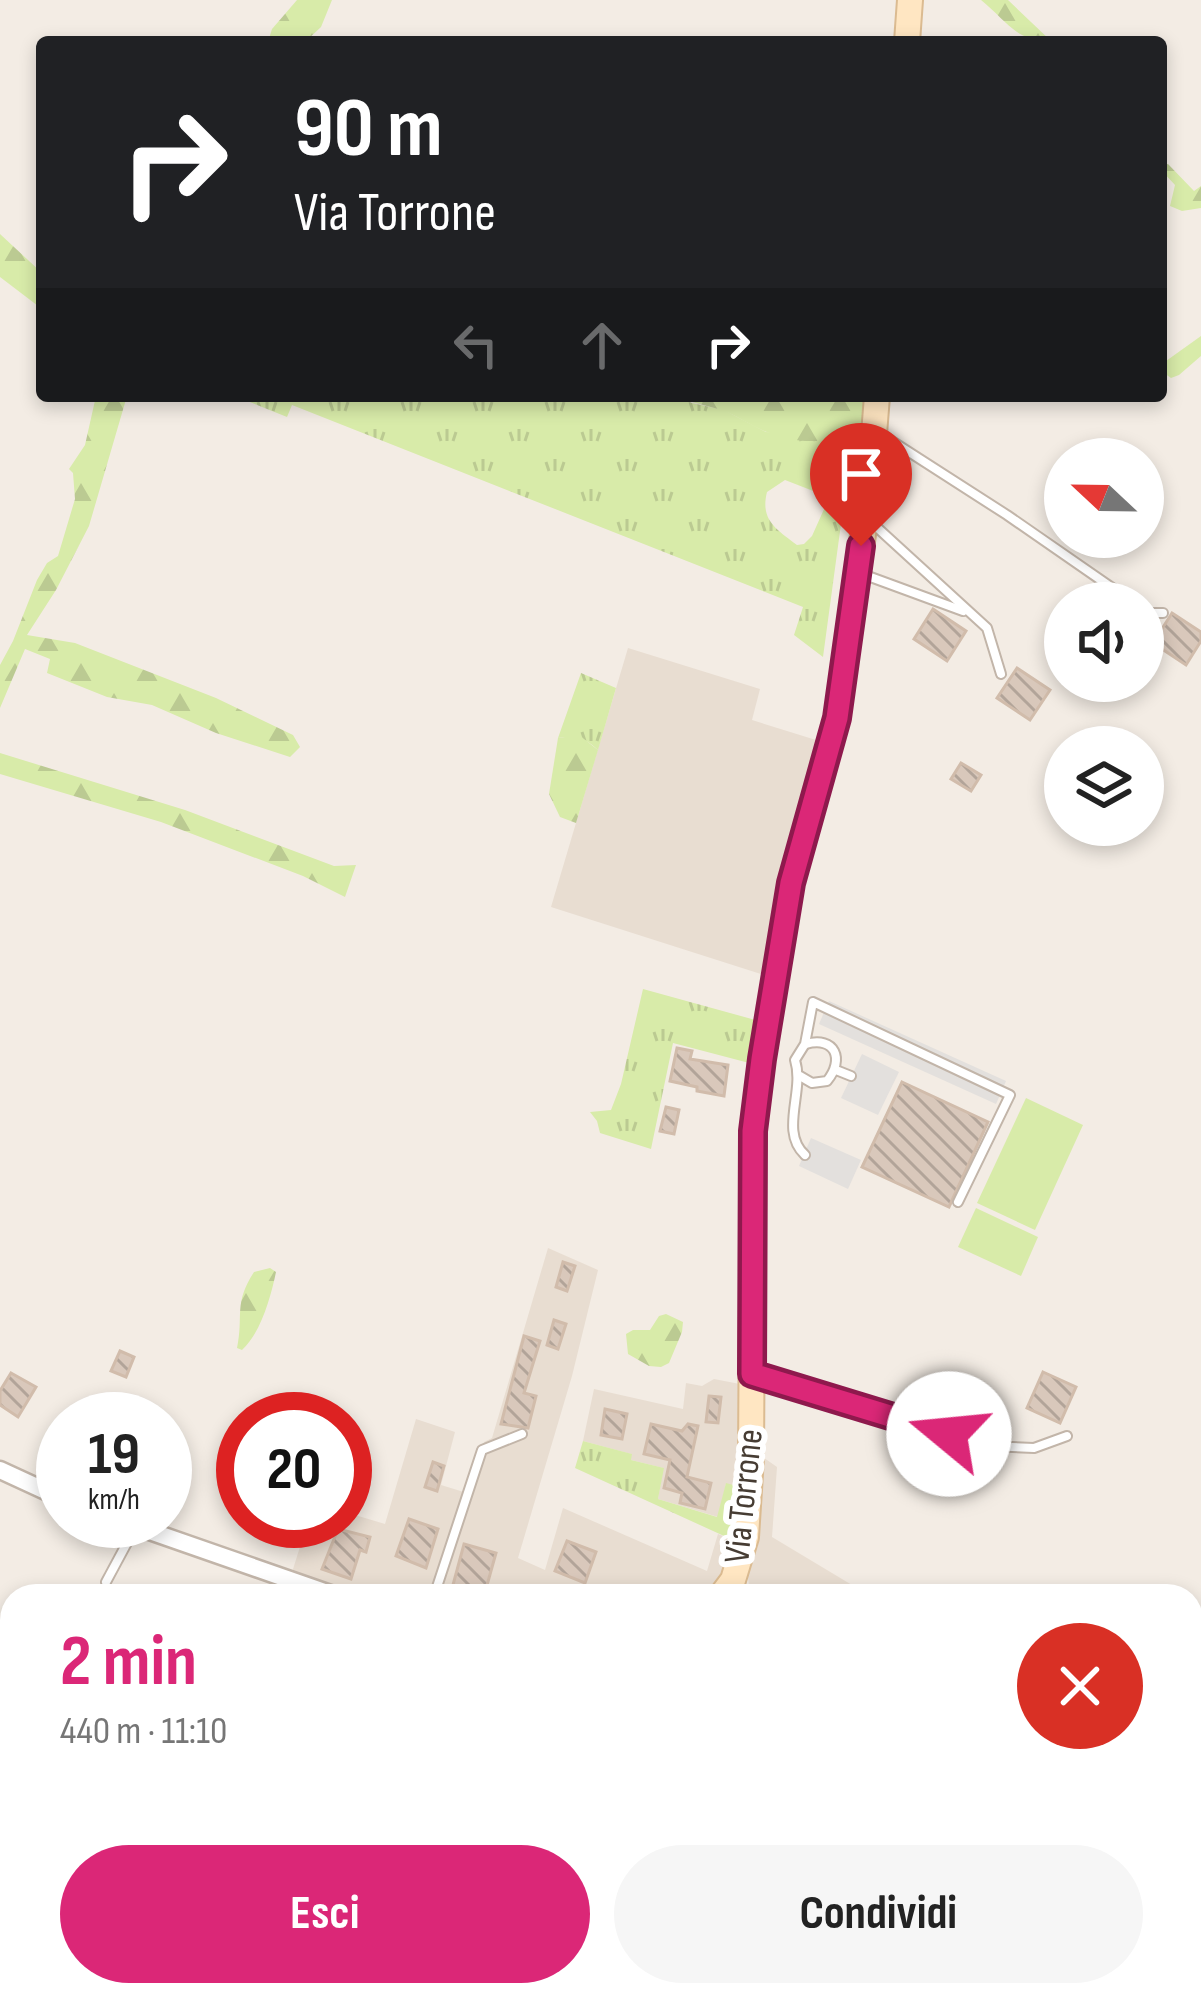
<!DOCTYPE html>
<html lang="it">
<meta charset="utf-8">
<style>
:root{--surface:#fff;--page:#f6f6f6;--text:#222;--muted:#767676;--accent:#db2777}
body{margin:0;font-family:"Sofia Sans Condensed",sans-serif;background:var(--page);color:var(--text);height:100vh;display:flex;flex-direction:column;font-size:45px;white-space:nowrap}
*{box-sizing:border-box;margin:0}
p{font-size:39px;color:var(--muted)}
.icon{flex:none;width:66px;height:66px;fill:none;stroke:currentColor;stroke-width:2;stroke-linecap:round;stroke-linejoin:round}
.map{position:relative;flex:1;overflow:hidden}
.panel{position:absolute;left:0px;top:1584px;width:1203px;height:423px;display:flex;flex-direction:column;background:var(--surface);border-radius:36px 36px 0 0;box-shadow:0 6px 18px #0003}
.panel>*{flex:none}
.top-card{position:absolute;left:36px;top:36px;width:1131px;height:366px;border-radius:12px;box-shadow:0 6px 18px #0003;background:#202124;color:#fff;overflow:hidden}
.needle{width:78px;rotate:292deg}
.tools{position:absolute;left:1044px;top:438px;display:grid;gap:24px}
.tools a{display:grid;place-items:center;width:120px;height:120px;border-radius:50%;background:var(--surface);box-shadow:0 6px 18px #0003;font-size:60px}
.speed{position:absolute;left:36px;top:1392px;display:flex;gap:24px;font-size:60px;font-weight:700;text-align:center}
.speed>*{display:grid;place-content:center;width:156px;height:156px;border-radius:50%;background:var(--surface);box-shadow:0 6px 18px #0003;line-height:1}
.speed small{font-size:30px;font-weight:400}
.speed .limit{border:18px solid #d22;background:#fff;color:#111}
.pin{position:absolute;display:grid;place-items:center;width:102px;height:102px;color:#fff;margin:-123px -51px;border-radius:50% 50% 50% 0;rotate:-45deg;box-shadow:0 0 12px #0007}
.pin .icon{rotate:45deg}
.me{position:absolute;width:132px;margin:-66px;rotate:287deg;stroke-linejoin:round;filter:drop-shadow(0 0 9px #0008)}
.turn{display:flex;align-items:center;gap:42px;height:252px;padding:0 60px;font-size:54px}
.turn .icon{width:156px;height:156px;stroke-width:2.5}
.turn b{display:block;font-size:84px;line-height:102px}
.lanes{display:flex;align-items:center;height:114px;padding:0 60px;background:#0003;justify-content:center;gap:60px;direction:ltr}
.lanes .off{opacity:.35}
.round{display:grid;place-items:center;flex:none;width:126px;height:126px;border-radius:63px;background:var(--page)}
.summary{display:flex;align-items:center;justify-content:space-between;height:204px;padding:0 60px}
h1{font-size:72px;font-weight:700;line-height:90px;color:var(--accent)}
.primary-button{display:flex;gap:24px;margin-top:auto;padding:24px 60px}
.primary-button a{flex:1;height:138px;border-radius:72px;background:var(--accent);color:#fff;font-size:48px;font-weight:700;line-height:138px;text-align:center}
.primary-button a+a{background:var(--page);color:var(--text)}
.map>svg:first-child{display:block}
.residential{fill:#e8ddd1}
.grass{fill:url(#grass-tufts)}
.forest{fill:url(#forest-firs)}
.green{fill:#d8eba9}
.parking{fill:#e3e0dd}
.building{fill:url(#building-back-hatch);stroke:#d1bcab;stroke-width:3}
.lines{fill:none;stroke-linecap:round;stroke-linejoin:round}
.lane-casing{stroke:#c2b5a9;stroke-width:12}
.street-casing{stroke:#c2b5a9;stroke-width:21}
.secondary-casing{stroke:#dbbb91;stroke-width:28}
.path{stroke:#c2ab96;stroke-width:3;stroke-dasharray:6 6;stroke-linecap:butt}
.lane{stroke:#fff;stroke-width:8}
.street{stroke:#fff;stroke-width:16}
.secondary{stroke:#ffe6c2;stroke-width:24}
.route-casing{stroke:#8e194d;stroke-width:30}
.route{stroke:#db2777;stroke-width:21}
.labels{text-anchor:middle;stroke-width:12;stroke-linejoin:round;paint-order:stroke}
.street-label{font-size:36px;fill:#463c33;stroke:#fff}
</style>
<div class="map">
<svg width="1201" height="2006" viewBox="0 0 1201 2006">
<defs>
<pattern id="grass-tufts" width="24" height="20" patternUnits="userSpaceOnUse" patternTransform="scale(3)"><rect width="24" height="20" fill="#d8eba9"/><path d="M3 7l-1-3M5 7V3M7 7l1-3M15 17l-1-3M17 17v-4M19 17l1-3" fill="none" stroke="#bbca92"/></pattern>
<pattern id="forest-firs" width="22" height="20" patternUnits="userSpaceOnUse" patternTransform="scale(3)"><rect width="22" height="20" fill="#d8eba9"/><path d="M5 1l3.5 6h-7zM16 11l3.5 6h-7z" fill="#bbca92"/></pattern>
<pattern id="building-back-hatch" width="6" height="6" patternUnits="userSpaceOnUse" patternTransform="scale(3)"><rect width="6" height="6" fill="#d9c8bb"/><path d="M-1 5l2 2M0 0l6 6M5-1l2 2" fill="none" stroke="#b2a499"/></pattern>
</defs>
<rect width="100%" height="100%" fill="#f3ece4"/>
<g class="residential">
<path d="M628,648L760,689L752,720L816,740L788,851L769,938L764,975L551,907Z"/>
<path d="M548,1248L598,1270L572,1376L518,1558L545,1570L563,1508L707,1571L718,1534L735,1541L726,1484L718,1517L658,1499L663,1468L631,1460V1454L583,1441L594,1389L683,1409L686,1383L702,1386L714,1379L745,1385L733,1557L713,1596H285L284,1581L289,1582L308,1521H345V1512L385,1524L416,1419L455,1432L441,1485L467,1493L484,1442L492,1438Z"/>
<path d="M760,1455L777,1467L772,1537L857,1588L855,1596H750L747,1568Z"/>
<path d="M1201,1703V1901L1191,1897V1725Z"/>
<path d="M829,1995H965L962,2006H830Z"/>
<path d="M1057,1995H1183L1181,2006H1054Z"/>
</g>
<g class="grass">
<path d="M235,396H676L692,403L724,410L766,432L841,437L849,433L843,457L821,494L785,480L767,492C760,520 776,529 797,545L804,544L812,536L829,498L846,487L823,657L794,635L803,607L292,405L287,417Z"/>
<path d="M581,673L616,688L598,750C586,738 575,735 558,738Z"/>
<path d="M643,989L759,1021L753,1064L673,1043L651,1149L600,1133L597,1121L590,1112L611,1110L621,1084Z"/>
<path d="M583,1441L632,1454L631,1460L664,1468L658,1499L717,1517L726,1483L744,1488L735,1541L575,1468Z"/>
</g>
<g class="forest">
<path d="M297,0H332L321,27L305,42H268L272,29Z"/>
<path d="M981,0H1008L1051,41C1017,43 1006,20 981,0Z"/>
<path d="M1168,164L1194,191L1201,186V208L1182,211L1170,206L1175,185L1161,170V166Z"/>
<path d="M0,234L42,273V309L0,277Z"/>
<path d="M1201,336V356L1179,375L1171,378L1164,373L1166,361Z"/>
<path d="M96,396H127L89,526L56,590L27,635L75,643L216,698L293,735L300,747L290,757L216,733L152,705L107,697L47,673L50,659L25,649L0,708V665L13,641L37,580L47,563L58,556L75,499L73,473L69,469L85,445Z"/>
<path d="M676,396H867L864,424C828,445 804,446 764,431C750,425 736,415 721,410C706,405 691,403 676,396Z"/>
<path d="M579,735L598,750L576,823L560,817L549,794L558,738Z"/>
<path d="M0,753L185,810L334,866L356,865L345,897L303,876L161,822L0,774Z"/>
<path d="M270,1268L276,1272C271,1296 261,1333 242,1350L237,1348C244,1316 233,1304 254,1272Z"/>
<path d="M666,1314L683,1322L682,1332L669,1363L661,1367L649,1366L628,1354L626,1334L633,1330H650L659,1316Z"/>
</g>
<g class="green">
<path d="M1026,1098L1083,1125L1035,1230L977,1203Z"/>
<path d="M976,1208L1038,1237L1021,1276L958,1247Z"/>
</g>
<g class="parking">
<path d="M829,1001L1006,1081L996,1104L819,1024Z"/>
<path d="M862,1054L899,1072L878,1115L841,1098Z"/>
<path d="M811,1138L861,1160L848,1189L799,1166Z"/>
</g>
<g class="building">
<path d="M933,609L966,631L947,661L914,639Z"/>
<path d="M1172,613L1201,632V641L1186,665L1153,643Z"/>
<path d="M1017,668L1050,690L1030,720L997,698Z"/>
<path d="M961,763L981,775L971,791L951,779Z"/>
<path d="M677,1048L692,1051L690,1059L728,1065L724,1096L697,1091V1087L670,1081Z"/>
<path d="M902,1082L988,1122L949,1207L862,1167Z"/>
<path d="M666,1107L679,1110L674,1134L660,1131Z"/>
<path d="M563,1262L575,1266L567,1291L556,1287Z"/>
<path d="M554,1320L566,1324L558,1349L547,1345Z"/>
<path d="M524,1336L540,1341L524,1393L536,1396L528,1428L501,1424Z"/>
<path d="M120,1351L134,1357L126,1377L111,1371Z"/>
<path d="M1043,1372L1076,1387L1060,1423L1027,1408Z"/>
<path d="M11,1373L36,1387L18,1417L0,1405V1391Z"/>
<path d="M709,1396L721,1397L718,1423L706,1422Z"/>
<path d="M128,1398L156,1408L152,1419H120Z"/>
<path d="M605,1409L627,1414L622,1439L601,1435Z"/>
<path d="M651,1424L682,1431L688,1424L698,1426L687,1477L711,1483L705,1509L680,1503L682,1493L664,1488L670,1460L644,1454Z"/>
<path d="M433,1462L444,1466L437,1491L425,1487Z"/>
<path d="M409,1519L438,1529L426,1568L396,1556Z"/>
<path d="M338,1529L370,1537L366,1552L360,1550L351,1579L322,1569Z"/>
<path d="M567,1541L596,1552L585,1583L555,1571Z"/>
<path d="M464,1544L496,1553L484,1596H450Z"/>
</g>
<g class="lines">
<defs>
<g id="lane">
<path d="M881,434L1007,515L1134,603"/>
<path d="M871,522L987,628L1001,674"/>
<path d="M865,575L963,611"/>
<path d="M1143,609L1149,613H1163"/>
<path d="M836,1070L851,1076"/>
<path d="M800,1076L812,1083L827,1081C845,1059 835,1036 806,1044"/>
<path d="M805,1155C779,1131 805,1092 795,1060L805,1044L813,1002L1010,1095L958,1202"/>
<path d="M759,1376L989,1446L1034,1448L1067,1436"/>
<path d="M106,1582L135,1528"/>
<path d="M434,1596L482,1450L522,1434"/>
</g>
<g id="street">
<path d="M0,1470L63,1499"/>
<path d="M121,1521L336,1596"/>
<path d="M819,1995V2006"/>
<path d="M1121,2006L1130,1995"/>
</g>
<g id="secondary">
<path d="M907,42L910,0"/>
<path d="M721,1596L733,1580L746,1537L751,1458L753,1131L762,1059L791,883L837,718L870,485L877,396"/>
<path d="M1191,1907L1201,1911"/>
<path d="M516,2006L519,1995"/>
</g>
</defs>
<use href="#lane" class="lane-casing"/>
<use href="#street" class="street-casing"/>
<use href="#secondary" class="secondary-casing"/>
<path class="path" d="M215,1995L281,2006"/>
<use href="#lane" class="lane"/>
<use href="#street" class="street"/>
<use href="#secondary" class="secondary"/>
</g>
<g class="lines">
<defs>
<path id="route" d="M861,546L837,718L791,883L762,1059L753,1131L752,1374L949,1434"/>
</defs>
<use href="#route" class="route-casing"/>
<use href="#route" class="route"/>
</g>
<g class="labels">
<g class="street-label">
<text transform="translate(742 1496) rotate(-84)" y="13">Via Torrone</text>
</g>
</g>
</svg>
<div class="tools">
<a><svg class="needle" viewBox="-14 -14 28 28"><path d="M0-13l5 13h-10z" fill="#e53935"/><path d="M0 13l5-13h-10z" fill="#767676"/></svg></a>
<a><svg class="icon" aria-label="sound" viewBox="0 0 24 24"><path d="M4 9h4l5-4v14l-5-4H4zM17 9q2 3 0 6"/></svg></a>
<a><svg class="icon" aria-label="layers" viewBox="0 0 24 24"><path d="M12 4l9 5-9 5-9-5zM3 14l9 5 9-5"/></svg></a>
</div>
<div class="speed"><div>19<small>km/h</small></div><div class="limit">20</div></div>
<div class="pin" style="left:861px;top:546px;background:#d93025"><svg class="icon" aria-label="arrive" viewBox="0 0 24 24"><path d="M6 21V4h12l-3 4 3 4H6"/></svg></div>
<svg class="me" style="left:949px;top:1434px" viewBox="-20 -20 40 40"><circle r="19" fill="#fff"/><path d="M0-13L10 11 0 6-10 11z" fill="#db2777"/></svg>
<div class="top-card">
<div class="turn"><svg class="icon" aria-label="right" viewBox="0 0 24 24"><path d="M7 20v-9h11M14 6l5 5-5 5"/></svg><div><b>90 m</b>Via Torrone</div></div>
<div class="lanes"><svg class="icon off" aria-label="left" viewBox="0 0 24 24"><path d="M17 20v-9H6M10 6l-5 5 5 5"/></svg><svg class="icon off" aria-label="ahead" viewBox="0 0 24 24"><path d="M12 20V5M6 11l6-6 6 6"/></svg><svg class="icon" aria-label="right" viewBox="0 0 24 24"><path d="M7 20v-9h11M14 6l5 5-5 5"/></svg></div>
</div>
<section class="panel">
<div class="summary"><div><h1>2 min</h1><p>440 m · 11:10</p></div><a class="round" style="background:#d93025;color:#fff"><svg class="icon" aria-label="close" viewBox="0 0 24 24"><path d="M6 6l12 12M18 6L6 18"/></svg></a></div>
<div class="primary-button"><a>Esci</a><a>Condividi</a></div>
</section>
</div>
